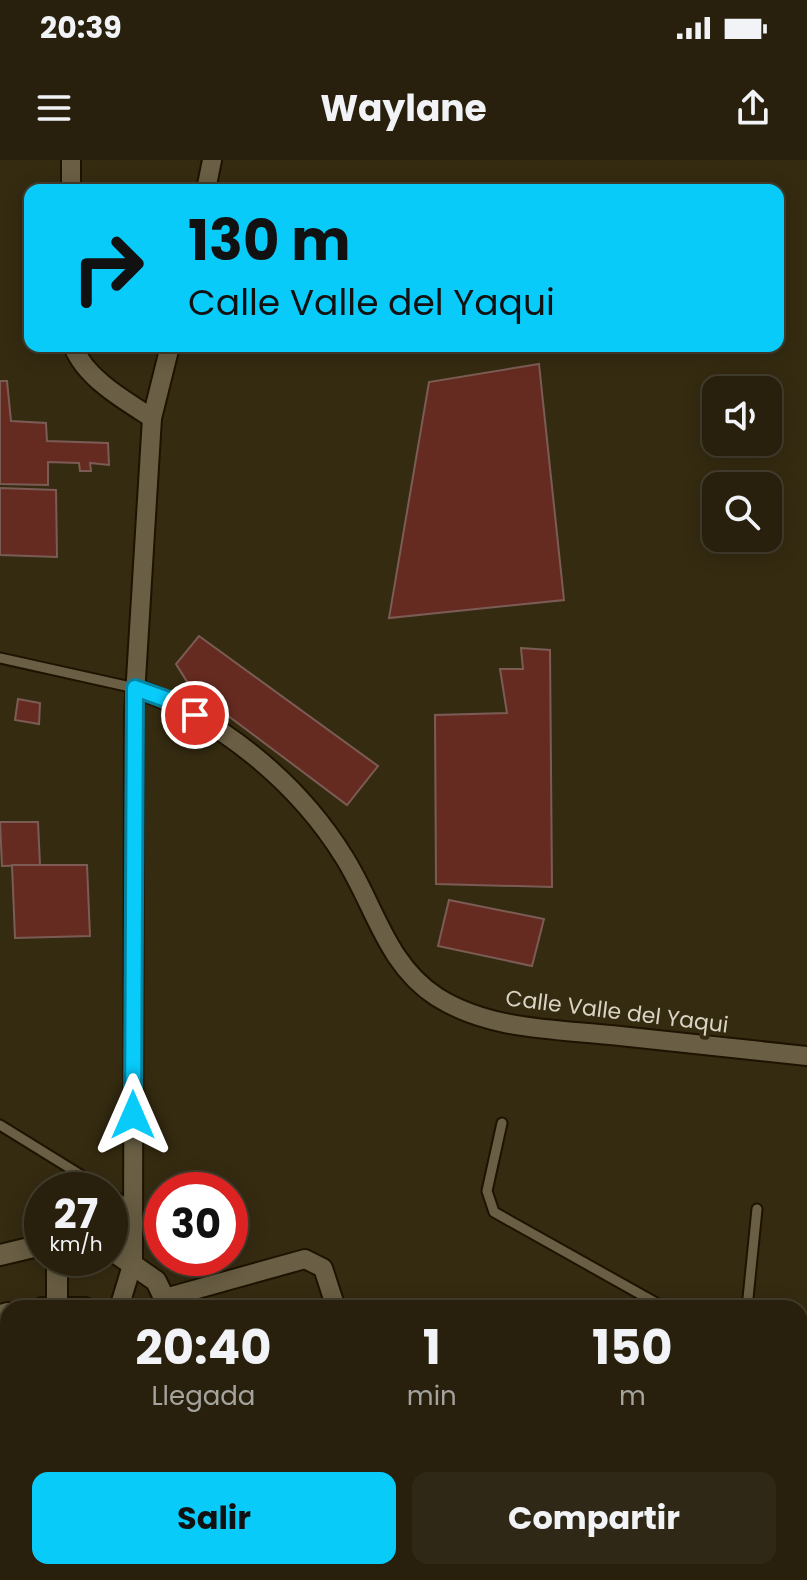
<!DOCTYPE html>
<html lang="es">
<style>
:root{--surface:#28200d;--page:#302816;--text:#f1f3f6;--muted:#a5a39d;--line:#443e2e;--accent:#08cbfa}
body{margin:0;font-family:Poppins,sans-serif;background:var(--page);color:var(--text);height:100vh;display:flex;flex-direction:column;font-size:30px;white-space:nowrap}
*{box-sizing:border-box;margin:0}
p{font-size:26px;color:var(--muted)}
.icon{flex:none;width:44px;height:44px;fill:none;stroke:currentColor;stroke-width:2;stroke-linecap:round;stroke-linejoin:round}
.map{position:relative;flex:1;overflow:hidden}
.drawer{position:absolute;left:0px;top:1140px;width:808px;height:280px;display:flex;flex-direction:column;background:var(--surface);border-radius:24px 24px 0 0;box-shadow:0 4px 20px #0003,0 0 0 2px var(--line)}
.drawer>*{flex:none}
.top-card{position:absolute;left:24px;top:24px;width:760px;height:168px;border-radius:16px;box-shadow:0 4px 20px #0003,0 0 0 2px var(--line);background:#08cbfa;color:#111;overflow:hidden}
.buttons{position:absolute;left:702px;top:216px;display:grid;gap:16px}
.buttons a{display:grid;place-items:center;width:80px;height:80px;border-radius:16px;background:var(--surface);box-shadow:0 4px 20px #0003,0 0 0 2px var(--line);font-size:40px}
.speed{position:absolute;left:24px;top:1012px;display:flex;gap:16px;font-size:40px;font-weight:700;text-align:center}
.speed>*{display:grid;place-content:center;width:104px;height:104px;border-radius:50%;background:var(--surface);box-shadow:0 4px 20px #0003,0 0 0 2px var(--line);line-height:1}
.speed small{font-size:20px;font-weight:400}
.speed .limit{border:12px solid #d22;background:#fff;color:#111}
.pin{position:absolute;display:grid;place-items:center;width:68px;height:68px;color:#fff;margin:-34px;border:4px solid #fff;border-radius:50%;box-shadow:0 2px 8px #0007}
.me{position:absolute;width:88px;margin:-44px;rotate:0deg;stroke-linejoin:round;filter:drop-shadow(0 0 6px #0008)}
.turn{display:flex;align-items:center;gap:28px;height:168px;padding:0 32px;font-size:36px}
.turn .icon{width:104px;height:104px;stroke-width:2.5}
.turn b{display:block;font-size:56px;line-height:68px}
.eta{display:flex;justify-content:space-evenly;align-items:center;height:136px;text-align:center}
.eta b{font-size:48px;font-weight:700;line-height:56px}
.button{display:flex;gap:16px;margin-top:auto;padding:16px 32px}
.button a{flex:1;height:92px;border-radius:16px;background:var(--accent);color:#111;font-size:32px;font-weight:700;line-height:92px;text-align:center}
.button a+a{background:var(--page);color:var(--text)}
.status{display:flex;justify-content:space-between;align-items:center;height:56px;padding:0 40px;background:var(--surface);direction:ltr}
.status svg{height:22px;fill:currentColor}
header{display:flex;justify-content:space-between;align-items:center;height:104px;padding:0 32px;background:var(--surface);font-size:36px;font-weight:700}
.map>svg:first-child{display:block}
.building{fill:#662b20;stroke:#7b5c55;stroke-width:2}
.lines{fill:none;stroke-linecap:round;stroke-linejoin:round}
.service-casing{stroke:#1d1300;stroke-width:13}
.minor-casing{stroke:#1d1300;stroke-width:22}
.secondary-casing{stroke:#1d1300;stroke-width:24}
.service{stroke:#6a5f44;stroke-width:9}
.minor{stroke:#6a5f44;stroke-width:18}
.secondary{stroke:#6a5f44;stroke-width:20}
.route-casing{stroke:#0584a2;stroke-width:20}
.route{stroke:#08cbfa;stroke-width:14}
.labels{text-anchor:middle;stroke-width:8;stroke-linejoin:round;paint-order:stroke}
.street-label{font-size:22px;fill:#dad4c5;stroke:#352b11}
</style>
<div class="status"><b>20:39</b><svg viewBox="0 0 49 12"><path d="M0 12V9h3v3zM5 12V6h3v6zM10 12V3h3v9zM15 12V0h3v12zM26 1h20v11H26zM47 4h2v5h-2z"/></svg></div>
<header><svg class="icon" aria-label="menu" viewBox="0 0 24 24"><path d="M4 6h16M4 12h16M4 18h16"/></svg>Waylane<svg class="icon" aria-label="share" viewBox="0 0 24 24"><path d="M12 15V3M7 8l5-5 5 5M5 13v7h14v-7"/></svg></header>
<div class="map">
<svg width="807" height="1420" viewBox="0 0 807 1420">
<rect width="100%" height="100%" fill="#352b11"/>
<g class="building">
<path d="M539,204L564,440L389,458L429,222Z"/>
<path d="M0,221H7L11,261L46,263L47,281L108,283L109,305L90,303L91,311H80L79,303L48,302V325L0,324Z"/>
<path d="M0,328L56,330L57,397L0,395Z"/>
<path d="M199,476L378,606L347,645L191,528L176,504Z"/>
<path d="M521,488L550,490L552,727L436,724L435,555L507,553L500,509H523Z"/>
<path d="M18,539L40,543L39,564L15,560Z"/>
<path d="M0,662H38L40,705L2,706Z"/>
<path d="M12,705H87L90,776L15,778Z"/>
<path d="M449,740L544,759L532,806L438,786Z"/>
</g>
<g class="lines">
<defs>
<g id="service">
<path d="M0,498L135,528"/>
<path d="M502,963L487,1031L494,1052L665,1148"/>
<path d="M0,965L105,1030"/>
<path d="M110,1033L133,1048"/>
<path d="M747,1148L757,1049"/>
</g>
<g id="minor">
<path d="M71,30V0"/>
<path d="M206,30L212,0"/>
<path d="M73,186C85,218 124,240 152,258"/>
<path d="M135,528C219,558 297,621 344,697C375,746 386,804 437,837C491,871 558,869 620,876C682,883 745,889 807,896"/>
<path d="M165,1138L305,1099L323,1108L336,1148"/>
<path d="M119,1148L133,1102L134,552L152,258L170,186"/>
<path d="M800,1222H807"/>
<path d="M0,1234L8,1258"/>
<path d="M800,1367L807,1365"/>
<path d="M61,1412L64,1420"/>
<path d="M420,1412L423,1420"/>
<path d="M580,1412L583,1420"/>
<path d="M594,1420L620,1412"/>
</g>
<g id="secondary">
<path d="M110,1089L156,1121L169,1148"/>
<path d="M0,1095L42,1085"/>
<path d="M57,1147V1098"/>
<path d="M42,1148H85"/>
<path d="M0,1155L8,1153"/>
<path d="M218,1412L220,1420"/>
<path d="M255,1412L257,1420"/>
</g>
</defs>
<use href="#service" class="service-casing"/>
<use href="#minor" class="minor-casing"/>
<use href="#secondary" class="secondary-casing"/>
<use href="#service" class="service"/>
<use href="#minor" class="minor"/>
<use href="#secondary" class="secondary"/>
</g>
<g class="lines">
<defs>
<path id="route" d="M133,955L135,528L177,543L195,555"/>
</defs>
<use href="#route" class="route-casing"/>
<use href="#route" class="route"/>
</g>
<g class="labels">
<g class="street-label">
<text transform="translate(617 851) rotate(7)" y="8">Calle Valle del Yaqui</text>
</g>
</g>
</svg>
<div class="buttons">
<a><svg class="icon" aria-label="sound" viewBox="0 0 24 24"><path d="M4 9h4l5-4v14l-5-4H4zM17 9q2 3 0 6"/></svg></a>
<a><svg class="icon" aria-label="search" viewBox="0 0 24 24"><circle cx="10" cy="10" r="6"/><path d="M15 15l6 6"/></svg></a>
</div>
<div class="speed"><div>27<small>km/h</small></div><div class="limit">30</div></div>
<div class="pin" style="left:195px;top:555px;background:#d93025"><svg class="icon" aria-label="arrive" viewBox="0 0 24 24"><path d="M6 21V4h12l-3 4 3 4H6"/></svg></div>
<svg class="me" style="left:133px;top:955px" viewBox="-20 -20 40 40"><path d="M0-17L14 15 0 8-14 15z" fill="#08cbfa" stroke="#fff" stroke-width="4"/></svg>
<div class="top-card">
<div class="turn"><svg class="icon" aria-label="right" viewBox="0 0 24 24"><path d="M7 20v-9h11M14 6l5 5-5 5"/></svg><div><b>130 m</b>Calle Valle del Yaqui</div></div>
</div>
<section class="drawer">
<div class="eta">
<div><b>20:40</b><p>Llegada</p></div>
<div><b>1</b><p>min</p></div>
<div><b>150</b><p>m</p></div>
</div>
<div class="button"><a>Salir</a><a>Compartir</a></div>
</section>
</div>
